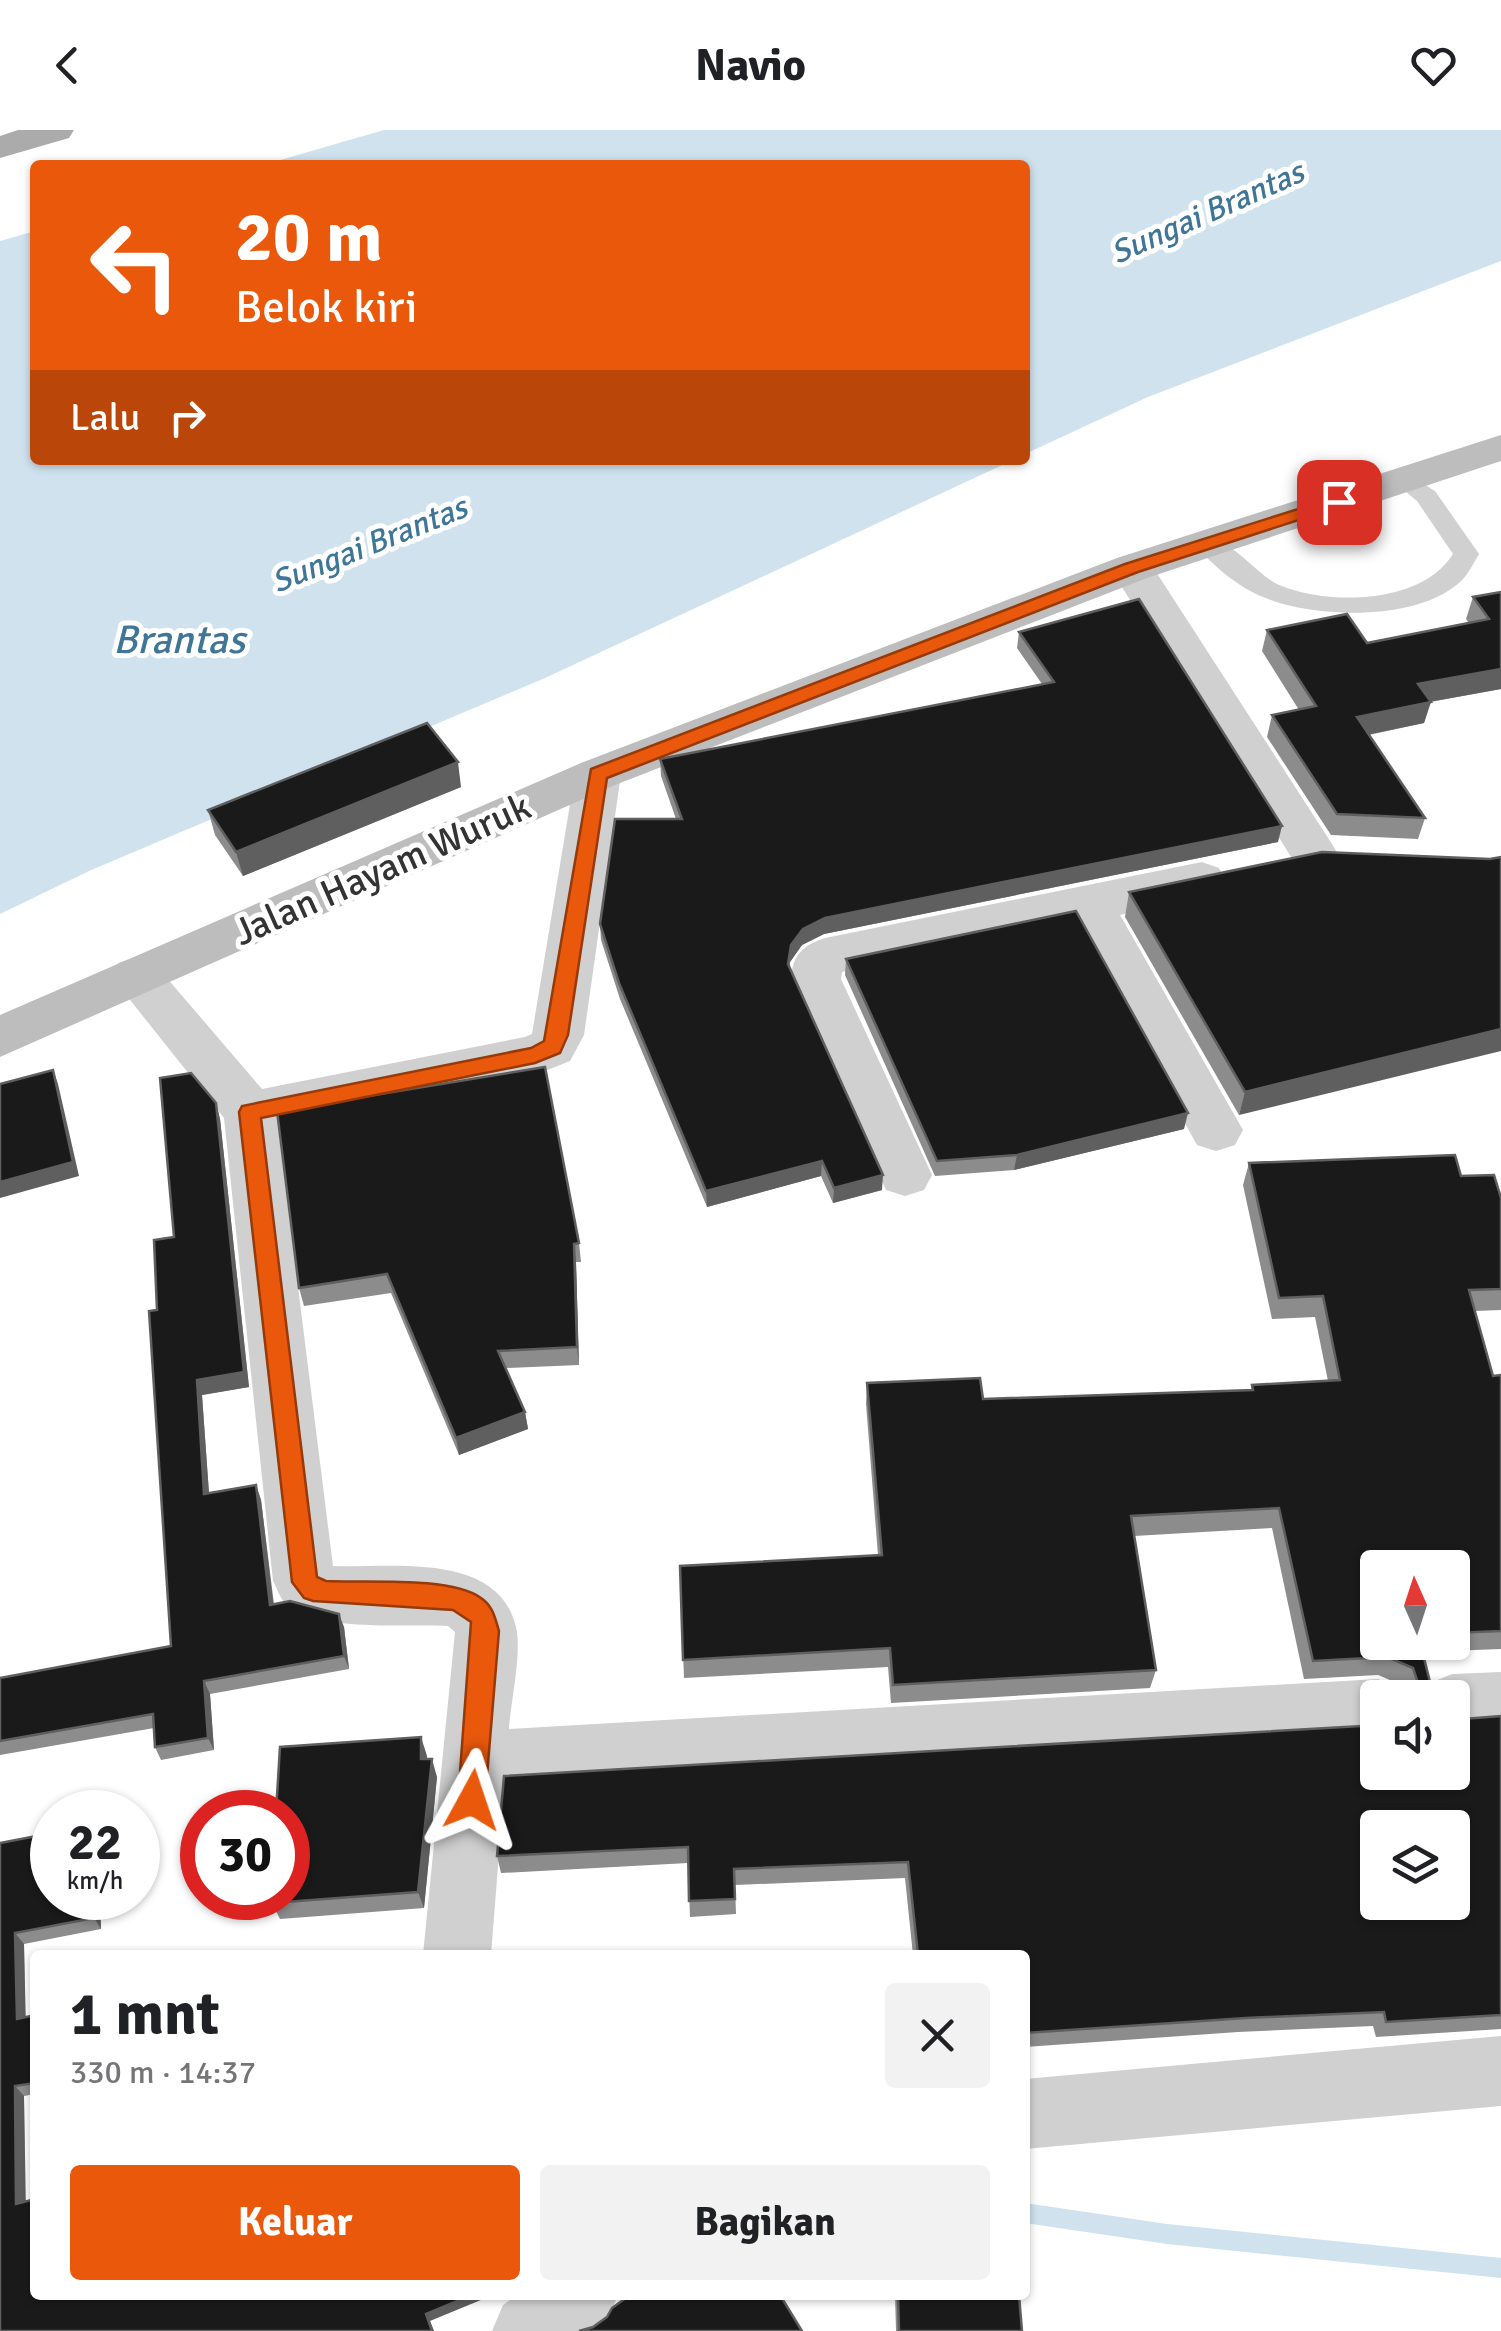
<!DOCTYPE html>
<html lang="id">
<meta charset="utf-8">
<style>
:root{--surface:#fff;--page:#f2f2f2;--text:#202124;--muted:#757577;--accent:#ea580c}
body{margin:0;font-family:Signika,sans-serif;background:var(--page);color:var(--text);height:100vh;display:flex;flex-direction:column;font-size:38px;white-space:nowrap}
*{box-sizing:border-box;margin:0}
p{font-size:32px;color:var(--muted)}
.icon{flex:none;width:55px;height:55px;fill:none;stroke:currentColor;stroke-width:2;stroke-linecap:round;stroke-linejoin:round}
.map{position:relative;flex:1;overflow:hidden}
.side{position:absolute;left:30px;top:1820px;width:1000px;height:350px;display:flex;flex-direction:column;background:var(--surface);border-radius:10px;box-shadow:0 2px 8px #0004}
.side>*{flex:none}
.top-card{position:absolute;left:30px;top:30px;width:1000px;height:305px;border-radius:10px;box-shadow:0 2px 8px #0004;background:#ea580c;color:#fff;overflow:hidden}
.needle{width:65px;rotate:357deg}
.controls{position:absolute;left:1360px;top:1420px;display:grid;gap:20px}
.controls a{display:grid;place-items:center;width:110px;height:110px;border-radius:10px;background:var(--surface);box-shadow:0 2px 8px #0004;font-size:50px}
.speed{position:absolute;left:30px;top:1660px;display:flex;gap:20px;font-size:50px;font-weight:700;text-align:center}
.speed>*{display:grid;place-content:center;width:130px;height:130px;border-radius:50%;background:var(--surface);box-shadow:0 2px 8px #0004;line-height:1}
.speed small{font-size:25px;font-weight:400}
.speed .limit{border:15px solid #d22;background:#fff;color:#111}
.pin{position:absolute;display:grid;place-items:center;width:85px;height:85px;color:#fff;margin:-42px;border-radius:20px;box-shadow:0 5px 15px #0006}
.me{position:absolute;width:110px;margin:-55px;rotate:5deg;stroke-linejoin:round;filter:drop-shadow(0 0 8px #0008)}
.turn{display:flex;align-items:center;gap:35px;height:210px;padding:0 40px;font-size:45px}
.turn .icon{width:130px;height:130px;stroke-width:2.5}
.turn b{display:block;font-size:70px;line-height:85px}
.then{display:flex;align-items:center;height:95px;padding:0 40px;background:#0003;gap:20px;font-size:38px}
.round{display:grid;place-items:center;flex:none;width:105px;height:105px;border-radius:10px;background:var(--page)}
.head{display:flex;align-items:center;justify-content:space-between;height:170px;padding:0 40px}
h1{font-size:60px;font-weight:700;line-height:75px}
.cta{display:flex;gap:20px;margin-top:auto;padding:20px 40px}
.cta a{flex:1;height:115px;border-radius:10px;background:var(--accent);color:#fff;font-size:40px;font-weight:700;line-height:115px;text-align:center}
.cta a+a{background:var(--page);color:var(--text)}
header{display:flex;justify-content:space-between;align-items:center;height:130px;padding:0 40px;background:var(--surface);font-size:45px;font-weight:700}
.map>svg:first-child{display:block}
.water{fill:#cfe2ee}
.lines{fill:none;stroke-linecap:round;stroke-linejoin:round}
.stream{fill:#cfe2ee;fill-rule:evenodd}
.service{fill:#d0d0d0;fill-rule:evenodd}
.minor{fill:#d0d0d0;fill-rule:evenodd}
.secondary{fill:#bdbdbd;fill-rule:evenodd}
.primary{fill:#ababab;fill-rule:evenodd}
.wall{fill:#8c8c8c;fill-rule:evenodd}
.shaded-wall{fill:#5f5f5f}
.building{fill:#1a1a1a;stroke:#5f5f5f;stroke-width:2.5;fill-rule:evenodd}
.route{fill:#ea580c;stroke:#983908;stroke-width:2.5}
.labels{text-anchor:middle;stroke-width:10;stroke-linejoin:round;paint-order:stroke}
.far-water-label{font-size:32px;font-style:italic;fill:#3f7597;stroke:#fff}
.street-label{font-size:38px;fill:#333;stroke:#fff}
.water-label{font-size:40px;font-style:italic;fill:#3f7597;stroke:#fff}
</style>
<header><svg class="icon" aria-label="back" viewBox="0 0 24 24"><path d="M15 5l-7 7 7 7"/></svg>Navio<svg class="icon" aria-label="heart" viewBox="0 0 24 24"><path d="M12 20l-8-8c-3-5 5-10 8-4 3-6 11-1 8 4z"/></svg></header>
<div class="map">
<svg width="1501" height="2201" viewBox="0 0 1501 2201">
<rect width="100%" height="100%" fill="#fff"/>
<g class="water">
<path d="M384,0H1501V131L1148,267L1025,324V35H263Z"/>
<path d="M35,101V330H1013L545,548L89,741L0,784V111Z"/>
</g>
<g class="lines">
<path class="stream" d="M1025,2073L1167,2094L1501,2128V2148L1167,2114L1025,2093Z"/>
<path class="service" d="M1404,342L1435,361L1479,424C1474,432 1469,443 1462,450C1420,492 1314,489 1263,467C1240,458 1211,435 1196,415L1200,409C1227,402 1255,444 1279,455C1329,476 1422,474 1453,424L1417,371L1392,350Z"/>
<g class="minor">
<path d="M1132,424L1147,428L1332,714L1339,726L1332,738L1315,743L1298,738L1110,438L1117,428Z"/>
<path d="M598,628L615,633L621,644L584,905L570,931L535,945L278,997L333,1436C393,1438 498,1421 516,1497C522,1522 511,1571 509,1599L1378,1549L1400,1558L1405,1568H1378V1609L504,1660L491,1825H423L455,1502L448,1496C408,1494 321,1501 290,1478C281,1472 278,1460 273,1451L224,988L111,846L118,833L136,827L154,833L262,959L525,907L532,904L575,644L581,633Z"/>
<path d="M1202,732L1219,738L1226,750L1219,762L1120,785L1243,1000L1235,1015L1216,1021L1197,1015L1075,794L842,842L841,849L932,1045L924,1060L905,1066L886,1060L791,849C793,824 802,816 825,808Z"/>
<path d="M1501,1542V1600L1452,1603V1568H1423L1430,1553L1452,1544Z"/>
<path d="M1501,1906V1976L1025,2019V1949Z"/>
<path d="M517,2165H618L607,2191L593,2201H492L503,2175Z"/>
</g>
<path class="secondary" d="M1501,305V331L1147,448L615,655L0,927V885L581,633L1117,428Z"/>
<path class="primary" d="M18,0H74L69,8L0,28V6Z"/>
</g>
<g class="wall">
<path d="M1501,462V559L1430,572L1424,593L1369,605L1425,688L1418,709L1331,705L1267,607L1272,585L1299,580L1262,521L1267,500L1367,513L1469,493L1466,489L1473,467Z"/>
<path d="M1019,502L1278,712L824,804L802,815L790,832V838L882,1060L833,1073L821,1046L707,1077L620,869L601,810L600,794L676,689L661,646L660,629L1042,554L1017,518Z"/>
<path d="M461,657L243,746L215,705L208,680Z"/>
<path d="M1322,722L1239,985L1125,787L1129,762Z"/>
<path d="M846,829L1184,999L1014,1040L935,1046L845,845Z"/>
<path d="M216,973L220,989L249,1257L202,1265L209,1363L256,1355L261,1370L274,1474L344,1497L349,1539L210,1564L214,1620L161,1630L155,1617L154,1598L0,1625V1548L171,1516L157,1180L174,1107Z"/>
<path d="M1249,1033L1461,1046L1501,1068V1180L1475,1181L1493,1246L1501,1245V1519L1422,1522L1434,1568H1384L1392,1554L1397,1553L1378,1545L1304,1549L1272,1398L1134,1406L1156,1540L1150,1558L891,1573L888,1537L684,1548L680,1436L878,1425L866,1274L867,1253L983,1269L1251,1260L1252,1255L1328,1251L1315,1187L1272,1189L1243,1055ZM1452,1438V1512H1378Z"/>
<path d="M579,1113L581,1132H576L579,1235L506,1238L525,1282L528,1299L459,1325L391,1163L304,1176L299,1158Z"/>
<path d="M1501,1586V1899L1376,1907L1373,1896L1238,1902L1025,1917V1825H913L905,1748L735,1755L736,1784L690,1787L688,1733L501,1743L497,1726L1463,1589Z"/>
<path d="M427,1626V1629L437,1647L424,1778L280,1789L272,1773Z"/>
<path d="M0,1713L52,1768H100L101,1799L24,1814L25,1887L35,1885V1964L24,1966L25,2072L35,2165L430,2191L434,2201H0Z"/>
<path d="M895,2165H1019L1022,2201H896Z"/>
</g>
<g class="shaded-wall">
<path d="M1501,539V559L1412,575L1418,554Z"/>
<path d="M1431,572L1424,593L1351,608L1357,587Z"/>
<path d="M458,632L461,657L243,746L236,722Z"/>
<path d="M1282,696L1278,712L824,804L802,815L790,832L788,851L791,815L803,799L825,788Z"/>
<path d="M1501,899V921L1239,985L1245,962Z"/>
<path d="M53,940L58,954L79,1046L0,1068V1052Z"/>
<path d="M216,973L220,989L249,1257L202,1265L210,1378L204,1364L197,1250Z"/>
<path d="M1188,983L1184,999L1014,1040L1017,1025Z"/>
<path d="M822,1031L821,1046L707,1077L706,1061Z"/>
<path d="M883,1045L882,1060L833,1073L834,1058Z"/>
<path d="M574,1114L576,1132L579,1235L577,1217Z"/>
<path d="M525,1282L528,1299L459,1325L456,1308Z"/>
<path d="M256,1355L261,1370L275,1488L270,1475Z"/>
<path d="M339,1484L344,1497L349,1539L344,1526Z"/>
<path d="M204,1551L210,1564L214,1620L208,1608Z"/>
<path d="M421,1607L427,1626L426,1647L421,1629Z"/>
<path d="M432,1629L437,1647L424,1778L418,1762Z"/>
<path d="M93,1768H100L101,1799L94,1788Z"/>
<path d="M15,1803L24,1814L26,1899L17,1889Z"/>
<path d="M15,1956L24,1966L26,2083L16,2074Z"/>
<path d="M472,2165H493L430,2191L434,2201H432L426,2184Z"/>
</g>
<g class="building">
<path d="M1501,462V539L1418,554L1431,572L1357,587L1425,688L1337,684L1272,585L1316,576L1267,500L1347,484L1367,513L1489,489L1473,467Z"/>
<path d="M1139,469L1282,696L825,788L803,799L791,815L788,834L883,1045L834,1058L822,1031L706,1061L619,853L600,794L615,689H682L660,629L1054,552L1019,502Z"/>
<path d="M427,593L458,632L236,722L208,680Z"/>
<path d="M1322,722L1490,729L1501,727V899L1245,962L1129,762Z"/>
<path d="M1076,781L1188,983L1017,1025L937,1031L846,829Z"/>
<path d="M545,937L579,1113L574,1114L577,1217L498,1221L525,1282L456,1308L387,1144L299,1158L277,981Z"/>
<path d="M53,940L73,1032L0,1052V954Z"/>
<path d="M191,943L216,973L244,1242L197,1250L204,1364L256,1355L270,1475L290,1471L339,1484L344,1526L204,1551L208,1608L155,1617L153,1584L0,1611V1548L171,1516L149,1181L157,1180L154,1110L174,1107L160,948Z"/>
<path d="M1455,1025L1461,1046L1494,1045L1501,1068V1159L1469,1160L1493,1246L1501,1245V1501L1452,1503V1438H1378V1512H1420L1434,1568H1391L1392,1554L1418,1553L1413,1538L1387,1527L1313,1531L1279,1378L1131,1386L1156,1540L893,1555L890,1518L683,1530L680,1436L882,1425L867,1253L980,1248L983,1269L1253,1260L1252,1255L1340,1250L1323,1166L1279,1168L1249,1033Z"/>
<path d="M1452,1586H1459L1463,1589L1501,1586V1885L1386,1892L1384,1882L1246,1888L1025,1903V1825H918L908,1732L734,1739L735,1769L689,1771L688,1717L497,1726L504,1646L1378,1595V1642H1452ZM1378,1698H1452V1772H1378Z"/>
<path d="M421,1607V1629H432L418,1762L272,1773V1768H288V1682H276L280,1617Z"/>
<path d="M52,1703V1768H93L94,1788L15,1803L17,1889L35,1885V1953L15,1956L16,2074L35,2069V2165H472L426,2184L432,2201H0V1713Z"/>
<path d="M630,2165H780L802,2201H579L593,2197L607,2187L612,2178Z"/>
<path d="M898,2165H1019L1022,2201H899Z"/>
</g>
<path class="route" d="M1339,366L1348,372L1345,375L1138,442L607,648L568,905L560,923L535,933L261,988L317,1447L326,1451C365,1453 450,1446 481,1468C493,1476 495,1488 499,1501L485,1670L481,1679L472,1683L462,1679L458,1670L471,1492L453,1480L313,1471L304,1468L292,1452L239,982L242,976L531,918L544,911L591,639L1125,434Z"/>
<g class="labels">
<g class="far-water-label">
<text transform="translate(1207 82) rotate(-24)" y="11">Sungai Brantas</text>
<text transform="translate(369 414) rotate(-22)" y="11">Sungai Brantas</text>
</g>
<g class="street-label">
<text transform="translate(382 739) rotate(-24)" y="13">Jalan Hayam Wuruk</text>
</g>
<g class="water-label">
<text x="179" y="523">Brantas</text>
</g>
</g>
</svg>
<div class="controls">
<a><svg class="needle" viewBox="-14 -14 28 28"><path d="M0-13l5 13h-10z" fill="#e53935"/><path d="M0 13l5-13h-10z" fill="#757577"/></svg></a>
<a><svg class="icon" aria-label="sound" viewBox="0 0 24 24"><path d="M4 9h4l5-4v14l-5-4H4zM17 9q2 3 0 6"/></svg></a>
<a><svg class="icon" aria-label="layers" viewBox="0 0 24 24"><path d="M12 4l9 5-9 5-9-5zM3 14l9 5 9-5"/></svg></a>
</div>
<div class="speed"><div>22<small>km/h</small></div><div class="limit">30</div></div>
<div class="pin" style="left:1339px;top:372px;background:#d93025"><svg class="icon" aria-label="arrive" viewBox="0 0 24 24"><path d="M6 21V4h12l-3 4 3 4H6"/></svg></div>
<svg class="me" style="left:472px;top:1670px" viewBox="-20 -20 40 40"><path d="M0-17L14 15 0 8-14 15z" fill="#ea580c" stroke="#fff" stroke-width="4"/></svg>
<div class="top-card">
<div class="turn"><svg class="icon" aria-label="left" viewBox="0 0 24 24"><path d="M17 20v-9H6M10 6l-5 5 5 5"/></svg><div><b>20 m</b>Belok kiri</div></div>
<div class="then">Lalu<svg class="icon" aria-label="right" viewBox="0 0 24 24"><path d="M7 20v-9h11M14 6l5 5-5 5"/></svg></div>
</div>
<section class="side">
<div class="head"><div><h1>1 mnt</h1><p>330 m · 14:37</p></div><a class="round"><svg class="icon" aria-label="close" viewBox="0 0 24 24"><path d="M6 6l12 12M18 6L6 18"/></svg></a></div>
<div class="cta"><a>Keluar</a><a>Bagikan</a></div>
</section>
</div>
